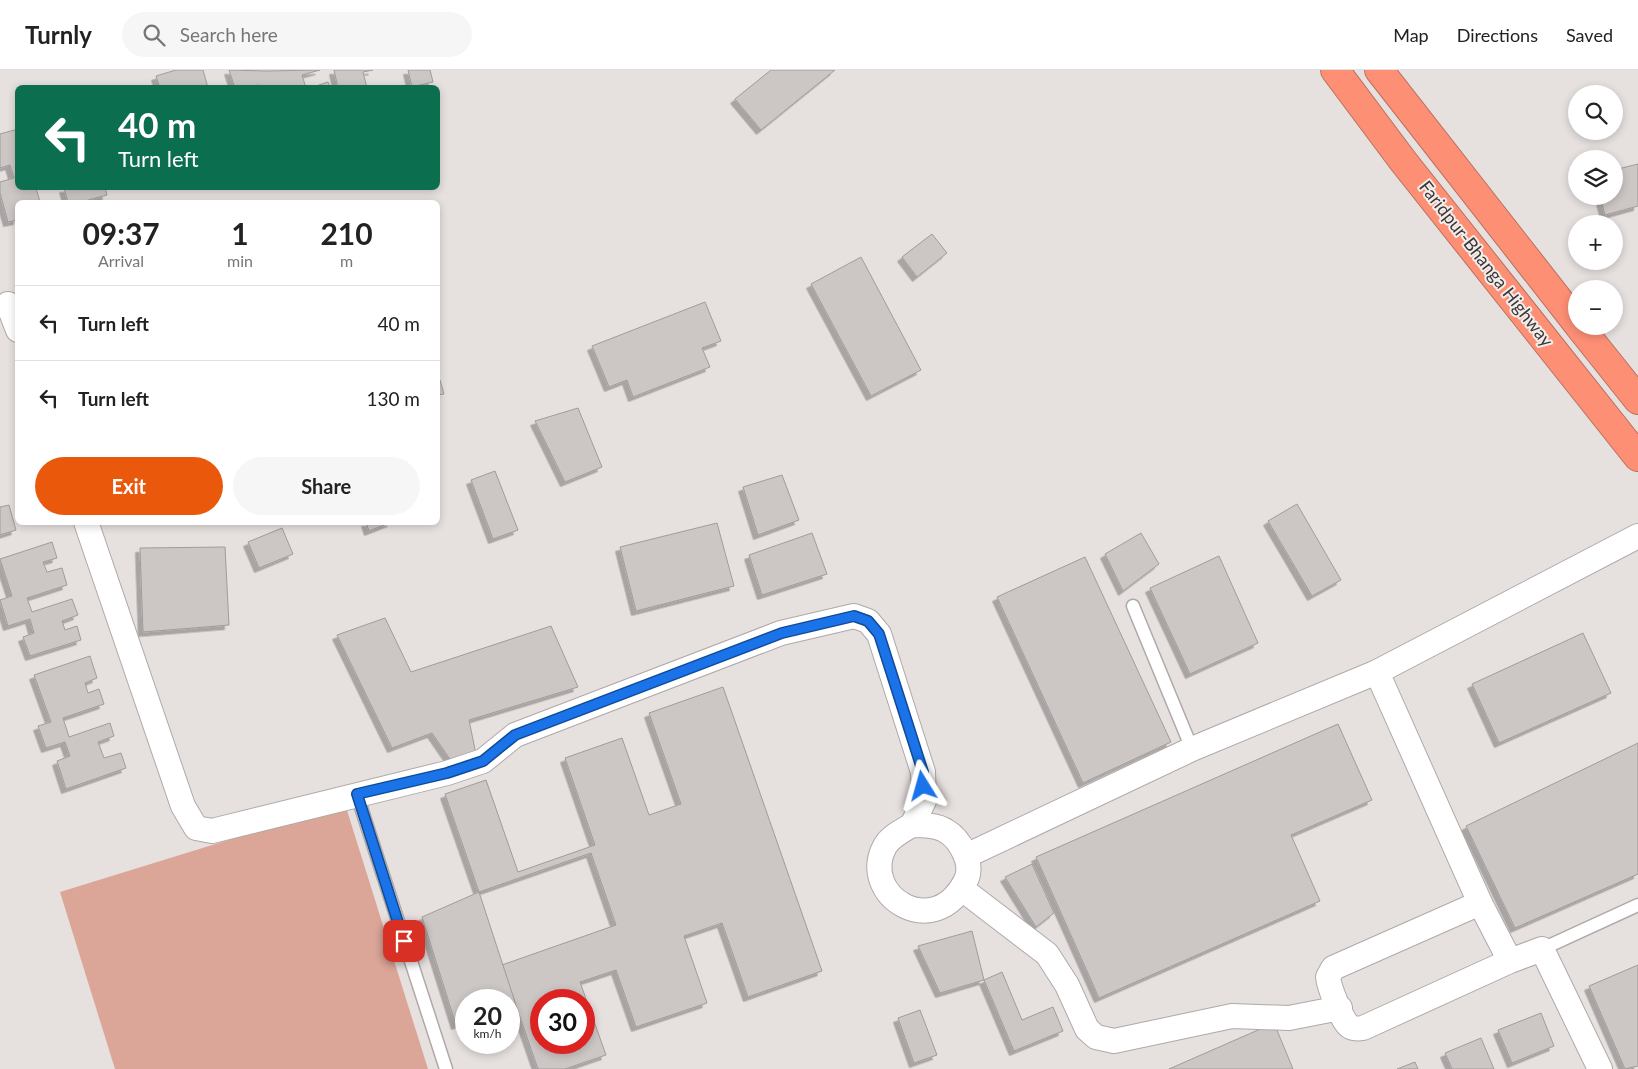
<!DOCTYPE html>
<meta charset="utf-8">
<style>
:root{--surface:#fff;--page:#f6f6f6;--text:#222;--muted:#767676;--line:#e0e0e0;--accent:#ea580c}
body{margin:0;font-family:Lato,sans-serif;background:var(--page);color:var(--text);height:100vh;display:flex;flex-direction:column;font-size:19px;white-space:nowrap}
*{box-sizing:border-box;margin:0}
p{font-size:16px;color:var(--muted)}
.icon{flex:none;width:28px;height:28px;fill:none;stroke:currentColor;stroke-width:2;stroke-linecap:round;stroke-linejoin:round}
.map{position:relative;flex:1;overflow:hidden}
.panel{position:absolute;left:15px;top:130px;width:425px;height:325px;display:flex;flex-direction:column;background:var(--surface);border-radius:8px;box-shadow:0 2px 8px #0003}
.panel>*{flex:none}
.guide{position:absolute;left:15px;top:15px;width:425px;height:105px;border-radius:8px;box-shadow:0 2px 8px #0003;background:#0b6e4f;color:#fff;overflow:hidden}
.buttons{position:absolute;left:1568px;top:15px;display:grid;gap:10px}
.buttons a{display:grid;place-items:center;width:55px;height:55px;border-radius:50%;background:var(--surface);box-shadow:0 2px 8px #0003;font-size:25px}
.speed{position:absolute;left:455px;top:919px;display:flex;gap:10px;font-size:25px;font-weight:700;text-align:center}
.speed>*{display:grid;place-content:center;width:65px;height:65px;border-radius:50%;background:var(--surface);box-shadow:0 2px 8px #0003;line-height:1}
.speed small{font-size:12px;font-weight:400}
.speed .limit{border:8px solid #d22;background:#fff;color:#111}
.pin{position:absolute;display:grid;place-items:center;width:42px;height:42px;color:#fff;margin:-21px;border-radius:10px;box-shadow:0 2px 8px #0006}
.me{position:absolute;width:55px;margin:-28px;rotate:352deg;stroke-linejoin:round;filter:drop-shadow(0 0 4px #0008)}
.turn{display:flex;align-items:center;gap:18px;height:105px;padding:0 20px;font-size:22px}
.turn .icon{width:65px;height:65px;stroke-width:2.5}
.turn b{display:block;font-size:35px;line-height:42px}
.eta{display:flex;justify-content:space-evenly;align-items:center;height:85px;text-align:center}
.eta b{font-size:30px;font-weight:700;line-height:35px}
.button{display:flex;gap:10px;margin-top:auto;padding:10px 20px}
.button a{flex:1;height:58px;border-radius:30px;background:var(--accent);color:#fff;font-size:20px;font-weight:700;line-height:58px;text-align:center}
.button a+a{background:var(--page);color:var(--text)}
ul{padding:0;list-style:none}
li{display:flex;align-items:center;gap:15px;height:75px;padding:0 20px;border-top:1px solid var(--line)}
li div{flex:1}
li b{display:block;font-size:19px}
li em{font-style:normal}
header{display:flex;align-items:center;gap:30px;box-sizing:border-box;height:70px;padding:0 25px;background:var(--surface);border-bottom:1px solid var(--line)}
header strong{font-size:24px}
nav{display:flex;gap:28px;margin-inline-start:auto;font-size:18px}
.search{width:350px;height:45px;background:var(--page);display:flex;align-items:center;gap:12px;box-sizing:border-box;padding:0 18px;border-radius:28px;color:var(--muted);font-size:19px}
.map>svg:first-child{display:block}
.green{fill:#dba598}
.building{fill:#ccc6c5;stroke:#a19b9a;fill-rule:evenodd;filter:url(#shadow)}
.lines{fill:none;stroke-linecap:round;stroke-linejoin:round}
.lane-casing{stroke:#afa9a8;stroke-width:15}
.street-casing{stroke:#afa9a8;stroke-width:26}
.highway-casing{stroke:#b97160;stroke-width:30}
.lane{stroke:#fff;stroke-width:12}
.street{stroke:#fff;stroke-width:24}
.highway{stroke:#fd8f75;stroke-width:28}
.route-casing{stroke:#114b97;stroke-width:12}
.route{stroke:#1a73e8;stroke-width:9}
.labels{text-anchor:middle;stroke-width:4;stroke-linejoin:round;paint-order:stroke}
.street-label{font-size:18px;fill:#3b3838;stroke:#f3edec}
</style>
<header>
<strong>Turnly</strong>
<div class="search"><svg class="icon" aria-label="search" viewBox="0 0 24 24"><circle cx="10" cy="10" r="6"/><path d="M15 15l6 6"/></svg>Search here</div>
<nav><a>Map</a><a>Directions</a><a>Saved</a></nav>
</header>
<div class="map">
<svg width="1638" height="999" viewBox="0 0 1638 999">
<defs>
<filter id="shadow"><feDropShadow dx="-4.5" dy="4.5" stdDeviation="0" flood-color="#0004"/></filter>
</defs>
<rect width="100%" height="100%" fill="#e6e0df"/>
<path class="green" d="M345,734L428,999H115L60,822Z"/>
<g class="building">
<path d="M176,0H203L208,18H160L156,6Z"/>
<path d="M229,0L266,1L320,0L302,5L306,18H260L259,15L235,18Z"/>
<path d="M334,0H373L363,2L367,18H338Z"/>
<path d="M408,0H430L433,12L412,17Z"/>
<path d="M771,0H835L761,60L735,29Z"/>
<path d="M328,12L330,18H310Z"/>
<path d="M18,59V118H36L40,132H18V150L8,152L0,123V112L14,108L10,95L0,98V64Z"/>
<path d="M1638,94V136L1605,145L1600,126H1614V100Z"/>
<path d="M64,118H105L107,125L81,132H68Z"/>
<path d="M932,164L947,183L917,207L902,187Z"/>
<path d="M861,187L921,300L871,326L811,214Z"/>
<path d="M705,232L721,271L702,278L710,297L633,327L627,310L609,317L592,276Z"/>
<path d="M438,310H440L444,324L438,325Z"/>
<path d="M578,338L602,397L565,412L535,351Z"/>
<path d="M495,401L518,460L493,469L471,410Z"/>
<path d="M782,405L799,450L758,465L743,417Z"/>
<path d="M1297,434L1341,510L1312,526L1268,451Z"/>
<path d="M9,435L16,460L0,465V437Z"/>
<path d="M366,452H392L369,461Z"/>
<path d="M717,453L734,516L636,541L620,477Z"/>
<path d="M282,458L293,484L259,498L248,472Z"/>
<path d="M812,463L827,504L762,525L749,485Z"/>
<path d="M1141,463L1159,494L1123,521L1105,484Z"/>
<path d="M52,472L57,488L43,492L47,502L62,498L67,515L27,528L32,542L72,529L78,545L62,551L65,560L77,556L81,570L30,586L23,567L34,563L30,549L8,556L0,530L12,526L0,489Z"/>
<path d="M225,477L229,555L143,562L140,478Z"/>
<path d="M1219,486L1258,573L1190,604L1150,518Z"/>
<path d="M1085,487L1171,672L1083,713L997,527Z"/>
<path d="M385,548L411,602L551,556L578,617L469,650L477,689L454,695L432,663L392,678L337,565Z"/>
<path d="M1583,563L1611,623L1499,673L1472,614Z"/>
<path d="M90,586L97,608L85,613L88,623L99,619L104,634L63,648L69,667L110,653L114,666L98,672L104,688L121,683L126,698L66,719L57,691L70,686L65,672L46,678L38,656L51,652L34,605Z"/>
<path d="M723,617L822,901L748,927L722,853L684,866L707,933L636,957L616,900L580,912L606,985L565,999H538L502,895L616,855L591,783L479,822L445,724L486,710L518,802L595,775L565,688L622,668L649,745L681,734L649,643ZM541,930H584V972H541Z"/>
<path d="M1338,654L1372,730L1291,765L1320,831L1099,928L1036,787Z"/>
<path d="M1638,673V804L1515,858L1466,756Z"/>
<path d="M1032,794L1054,843L1036,857L1005,807Z"/>
<path d="M479,822L515,932L509,934V930H466V951L456,955L422,847Z"/>
<path d="M972,861L984,910L940,923L918,876Z"/>
<path d="M1638,895V996L1625,999L1589,916Z"/>
<path d="M1002,902L1022,950L1053,937L1063,961L1014,981L984,910Z"/>
<path d="M920,940L937,985L914,993L898,948Z"/>
<path d="M1541,943L1554,976L1512,993L1498,960Z"/>
<path d="M1274,953L1293,999H1169Z"/>
<path d="M1481,968L1494,999H1452L1445,983Z"/>
<path d="M1415,992L1418,999H1397Z"/>
</g>
<g class="lines">
<defs>
<g id="lane">
<path d="M1133,536L1192,679"/>
<path d="M357,725L446,999"/>
<path d="M1542,879L1638,835"/>
</g>
<g id="street">
<path d="M8,234L18,260"/>
<path d="M86,452L183,736L196,758L212,761L447,703L483,691L515,665L781,563L854,546L868,551L879,564L923,702L924,731L912,755"/>
<path d="M1377,602L1480,833"/>
<path d="M912,755C923,755 937,755 946,761C960,769 974,794 966,810C935,874 858,825 885,776C891,766 902,761 912,755Z"/>
<path d="M966,786L1192,679L1377,602L1638,466"/>
<path d="M962,819L1047,884L1067,915L1087,959L1096,967L1114,971L1232,946L1289,948L1340,938"/>
<path d="M1510,891L1480,833L1333,898L1328,907C1329,917 1341,948 1348,955C1352,959 1357,959 1363,958L1510,891L1542,879L1600,999"/>
</g>
<g id="highway">
<path d="M1335,0L1403,91L1638,387"/>
<path d="M1379,0L1576,252"/>
<path d="M1579,256L1638,330"/>
</g>
</defs>
<use href="#lane" class="lane-casing"/>
<use href="#street" class="street-casing"/>
<use href="#highway" class="highway-casing"/>
<use href="#lane" class="lane"/>
<use href="#street" class="street"/>
<use href="#highway" class="highway"/>
</g>
<g class="lines">
<defs>
<path id="route" d="M404,871L357,724L447,703L483,691L515,665L782,563L854,546L868,551L879,564L923,702V716"/>
</defs>
<use href="#route" class="route-casing"/>
<use href="#route" class="route"/>
</g>
<g class="labels">
<g class="street-label">
<text transform="translate(1486 194) rotate(52)" y="6">Faridpur-Bhanga Highway</text>
</g>
</g>
</svg>
<div class="buttons">
<a><svg class="icon" aria-label="search" viewBox="0 0 24 24"><circle cx="10" cy="10" r="6"/><path d="M15 15l6 6"/></svg></a>
<a><svg class="icon" aria-label="layers" viewBox="0 0 24 24"><path d="M12 4l9 5-9 5-9-5zM3 14l9 5 9-5"/></svg></a>
<a>+</a>
<a>−</a>
</div>
<div class="speed"><div>20<small>km/h</small></div><div class="limit">30</div></div>
<div class="pin" style="left:404px;top:871px;background:#d93025"><svg class="icon" aria-label="arrive" viewBox="0 0 24 24"><path d="M6 21V4h12l-3 4 3 4H6"/></svg></div>
<svg class="me" style="left:923px;top:716px" viewBox="-20 -20 40 40"><path d="M0-17L14 15 0 8-14 15z" fill="#1a73e8" stroke="#fff" stroke-width="4"/></svg>
<div class="guide">
<div class="turn"><svg class="icon" aria-label="left" viewBox="0 0 24 24"><path d="M17 20v-9H6M10 6l-5 5 5 5"/></svg><div><b>40 m</b>Turn left</div></div>
</div>
<section class="panel">
<div class="eta">
<div><b>09:37</b><p>Arrival</p></div>
<div><b>1</b><p>min</p></div>
<div><b>210</b><p>m</p></div>
</div>
<ul>
<li><svg class="icon" aria-label="left" viewBox="0 0 24 24"><path d="M17 20v-9H6M10 6l-5 5 5 5"/></svg><div><b>Turn left</b></div><em>40 m</em></li>
<li><svg class="icon" aria-label="left" viewBox="0 0 24 24"><path d="M17 20v-9H6M10 6l-5 5 5 5"/></svg><div><b>Turn left</b></div><em>130 m</em></li>
</ul>
<div class="button"><a>Exit</a><a>Share</a></div>
</section>
</div>
